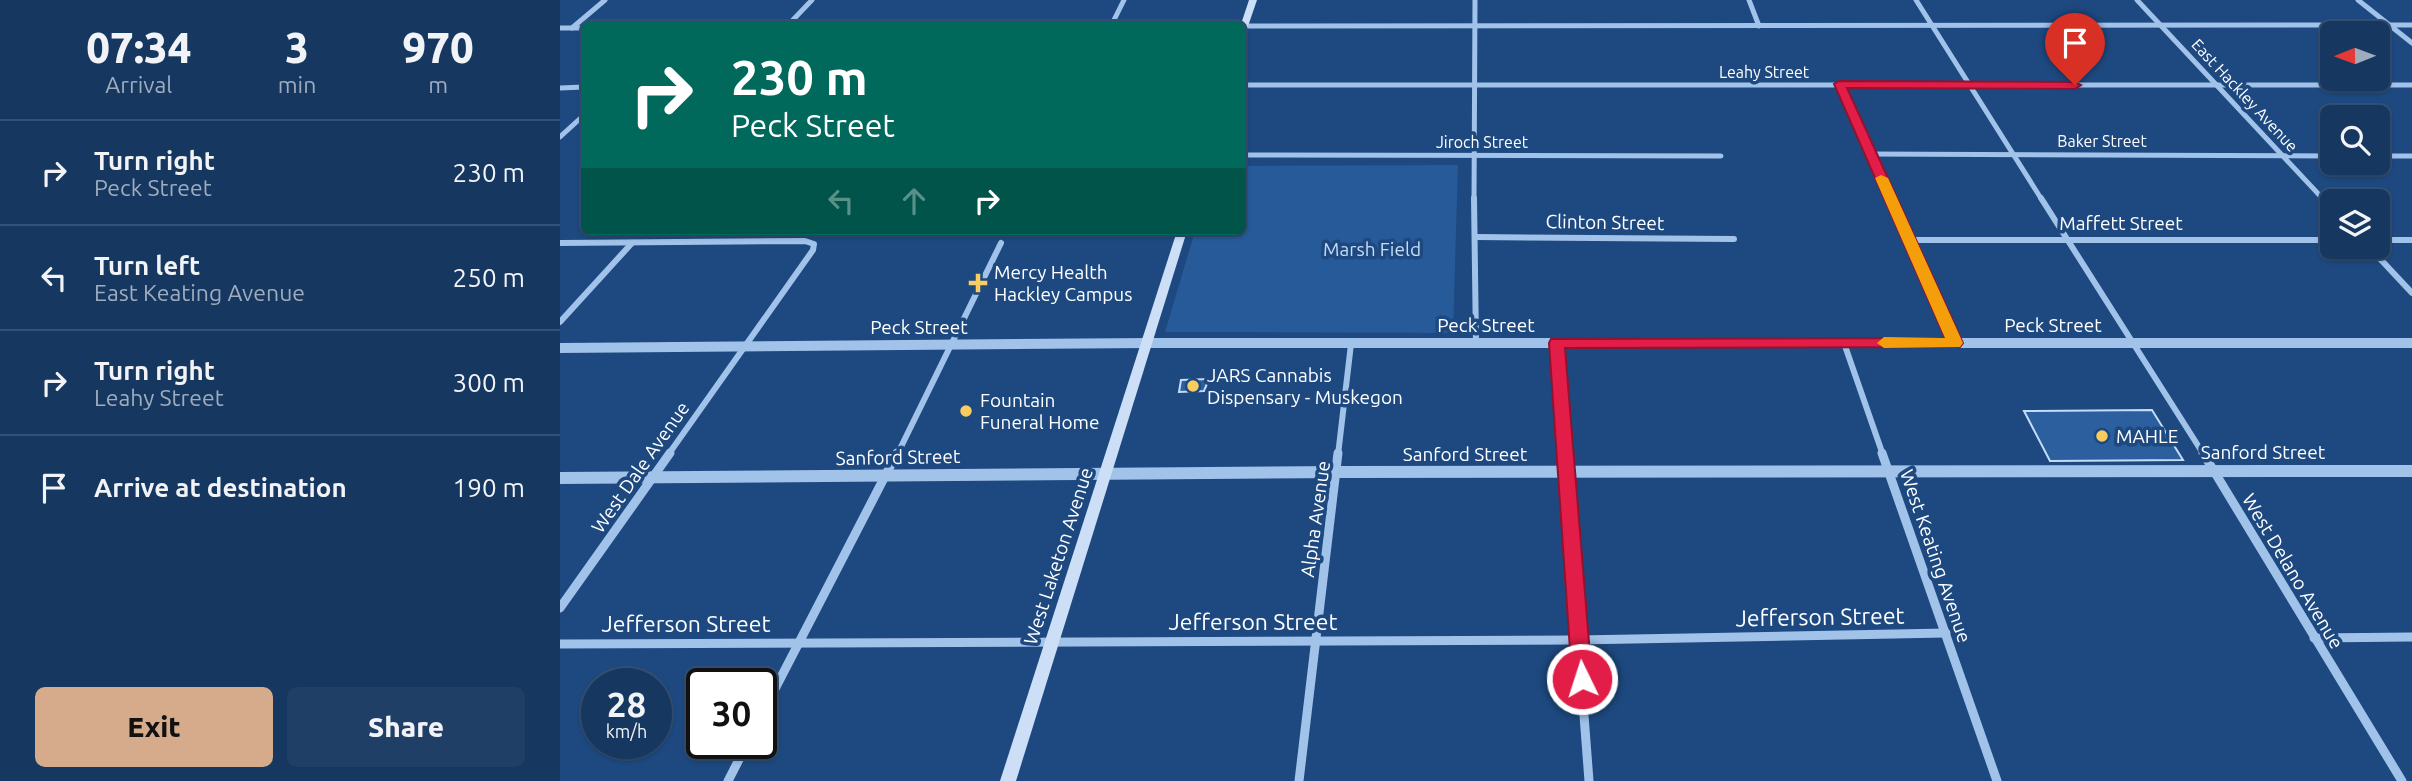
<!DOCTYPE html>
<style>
:root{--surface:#163760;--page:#1f3f66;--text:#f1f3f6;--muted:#9eacbd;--line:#355175;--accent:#d6ab8b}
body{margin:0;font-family:Ubuntu,sans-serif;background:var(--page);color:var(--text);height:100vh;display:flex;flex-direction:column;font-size:26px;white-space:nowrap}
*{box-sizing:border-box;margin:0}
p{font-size:23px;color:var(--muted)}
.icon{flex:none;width:38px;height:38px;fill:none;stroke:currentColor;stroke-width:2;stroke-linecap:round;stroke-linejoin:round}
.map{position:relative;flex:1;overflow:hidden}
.side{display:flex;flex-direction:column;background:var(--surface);width:560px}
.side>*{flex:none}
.top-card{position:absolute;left:21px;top:21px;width:665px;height:214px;border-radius:10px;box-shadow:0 2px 5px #0004,0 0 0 2px var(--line);background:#00695c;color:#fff;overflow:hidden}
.needle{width:46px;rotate:269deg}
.controls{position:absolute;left:1760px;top:21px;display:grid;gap:14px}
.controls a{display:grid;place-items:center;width:70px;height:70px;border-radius:10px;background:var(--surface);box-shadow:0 2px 5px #0004,0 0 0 2px var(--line);font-size:35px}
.speed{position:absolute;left:21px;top:668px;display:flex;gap:14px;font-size:35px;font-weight:700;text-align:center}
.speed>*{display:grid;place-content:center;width:91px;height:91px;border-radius:50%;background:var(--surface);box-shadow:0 2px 5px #0004,0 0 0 2px var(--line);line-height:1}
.speed small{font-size:18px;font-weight:400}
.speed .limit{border:4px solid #111;border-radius:10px;background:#fff;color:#111}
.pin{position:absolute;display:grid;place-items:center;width:60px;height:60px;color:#fff;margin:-72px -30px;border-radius:50% 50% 50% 0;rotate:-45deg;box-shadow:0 0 7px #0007}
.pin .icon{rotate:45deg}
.me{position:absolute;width:77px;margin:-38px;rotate:356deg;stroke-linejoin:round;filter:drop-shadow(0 0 5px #0008)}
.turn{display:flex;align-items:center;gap:24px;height:147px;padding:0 35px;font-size:32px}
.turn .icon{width:91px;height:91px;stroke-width:2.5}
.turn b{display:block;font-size:49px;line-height:60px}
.lanes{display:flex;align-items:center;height:66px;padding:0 35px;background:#0003;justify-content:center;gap:35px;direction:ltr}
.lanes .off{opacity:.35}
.eta{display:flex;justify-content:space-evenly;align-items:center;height:119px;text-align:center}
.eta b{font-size:42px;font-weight:800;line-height:49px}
.action{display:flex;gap:14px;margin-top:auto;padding:14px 35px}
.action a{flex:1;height:80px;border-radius:10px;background:var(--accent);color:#111;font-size:28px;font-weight:800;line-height:80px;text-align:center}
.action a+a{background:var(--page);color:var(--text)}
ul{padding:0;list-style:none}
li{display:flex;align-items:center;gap:21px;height:105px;padding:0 35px;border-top:2px solid var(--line)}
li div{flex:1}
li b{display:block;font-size:26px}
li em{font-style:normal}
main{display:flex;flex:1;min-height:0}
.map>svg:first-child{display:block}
.green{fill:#265a99}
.building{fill:#2c5f9e;stroke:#c5dcf7;stroke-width:2}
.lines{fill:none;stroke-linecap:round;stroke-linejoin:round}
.minor-far2{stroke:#a1c2e9;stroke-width:5}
.minor-far1{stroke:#a1c2e9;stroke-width:6}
.minor{stroke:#a1c2e9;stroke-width:9}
.tertiary-far1{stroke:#a1c2e9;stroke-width:10}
.tertiary{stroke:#a1c2e9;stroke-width:12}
.secondary{fill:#ccdff7;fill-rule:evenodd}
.route{fill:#e11d48;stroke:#92132f;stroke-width:2}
.slow{fill:#f59e0b}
.poi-dot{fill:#f9cc5f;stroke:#1d4980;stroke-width:2.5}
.labels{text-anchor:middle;stroke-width:7;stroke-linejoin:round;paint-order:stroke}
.far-street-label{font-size:16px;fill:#fff;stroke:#1d4980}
.street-label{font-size:19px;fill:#fff;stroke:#1d4980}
.park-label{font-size:19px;fill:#c5dcf7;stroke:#1d4980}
.poi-label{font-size:19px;fill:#fff;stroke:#1d4980;text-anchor:start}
.near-street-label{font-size:23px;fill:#fff;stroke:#1d4980}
</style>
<main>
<section class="side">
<div class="eta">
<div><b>07:34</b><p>Arrival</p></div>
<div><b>3</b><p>min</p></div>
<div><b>970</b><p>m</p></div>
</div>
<ul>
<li><svg class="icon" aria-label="right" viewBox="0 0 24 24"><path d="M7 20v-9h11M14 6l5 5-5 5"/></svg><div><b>Turn right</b><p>Peck Street</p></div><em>230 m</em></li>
<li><svg class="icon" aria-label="left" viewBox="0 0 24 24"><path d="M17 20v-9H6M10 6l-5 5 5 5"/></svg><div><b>Turn left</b><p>East Keating Avenue</p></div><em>250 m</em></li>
<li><svg class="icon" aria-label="right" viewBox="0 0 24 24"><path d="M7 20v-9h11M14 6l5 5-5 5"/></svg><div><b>Turn right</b><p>Leahy Street</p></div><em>300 m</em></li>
<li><svg class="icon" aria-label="arrive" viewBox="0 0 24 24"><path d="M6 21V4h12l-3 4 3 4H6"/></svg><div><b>Arrive at destination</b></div><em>190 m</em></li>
</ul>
<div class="action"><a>Exit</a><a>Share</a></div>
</section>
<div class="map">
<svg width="1852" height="781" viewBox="0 0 1852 781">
<rect width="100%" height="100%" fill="#1d4980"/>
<path class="green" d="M898,165L893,333L605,332L635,231H682L683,166Z"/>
<g class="building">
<path d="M649,379L644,391L619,392L621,380Z"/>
<path d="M1592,410L1623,460L1490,461L1464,411Z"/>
</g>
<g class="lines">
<g class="minor-far2">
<path d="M1189,0L1199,26"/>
<path d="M1356,0L1482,200"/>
<path d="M1577,0L1764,200"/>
<path d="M1798,0L1852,43"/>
<path d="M229,24L252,0"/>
<path d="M552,24L564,0"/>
<path d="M682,26L1852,25"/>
<path d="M0,28H24"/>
<path d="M12,28L45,0"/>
<path d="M1279,84L1331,200"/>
<path d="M682,85H1852"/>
<path d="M0,88L24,87"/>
<path d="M0,137L24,115"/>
<path d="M1310,154L1773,156"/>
<path d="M682,155L1161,156"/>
<path d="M1818,156H1852"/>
<path d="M914,200L915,0"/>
</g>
<g class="minor-far1">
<path d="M914,198L916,343"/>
<path d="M1330,198L1395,343"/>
<path d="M1481,198L1644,455"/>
<path d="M1762,198L1773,209"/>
<path d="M915,237L1174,239"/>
<path d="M1349,240H1773"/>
<path d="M1818,240H1852"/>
<path d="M0,243L245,241L254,244L253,250L108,455"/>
<path d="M1809,247L1852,293"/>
<path d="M0,322L72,243"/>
<path d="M996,343L1004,455"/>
<path d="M1284,343L1323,455"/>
<path d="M337,455L441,243"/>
<path d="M778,455L791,344"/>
</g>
<g class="minor">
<path d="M1004,453L1029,781"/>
<path d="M1322,453L1437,781"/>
<path d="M1643,453L1842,781"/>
<path d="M0,608L110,453"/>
<path d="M1754,638L1852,637"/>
<path d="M0,644L1019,640L1386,633"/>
<path d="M201,716L337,453"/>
<path d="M168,781L187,744"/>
<path d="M739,781L778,453"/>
</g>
<path class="tertiary-far1" d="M0,348L588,343H1852"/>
<path class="tertiary" d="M0,478L777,472L1852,471"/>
<g class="secondary">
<path d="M689,0H697L686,32L682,34V24H681Z"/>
<path d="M617,231H627L456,781H440Z"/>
</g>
</g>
<path class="route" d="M1279,81L1515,82L1521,85L1515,89L1287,88L1403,343L1400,347L1005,348L1032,679L1029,686L1022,689L1015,686L1012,679L989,343L991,339L1385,338L1274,84Z"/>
<path class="slow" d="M1321,175L1328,178L1403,343L1400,347L1324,348L1317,343L1324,337L1385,338L1315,178Z"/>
<g class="poi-dot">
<path d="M414.5 272.5h7v7h7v7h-7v7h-7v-7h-7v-7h7z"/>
<circle cx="633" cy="386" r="7"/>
<circle cx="406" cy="411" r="7"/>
<circle cx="1542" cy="436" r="7"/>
</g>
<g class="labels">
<g class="far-street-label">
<text x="1204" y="78">Leahy Street</text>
<text transform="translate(1685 95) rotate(47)" y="6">East Hackley Avenue</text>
<text x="1542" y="147">Baker Street</text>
<text x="922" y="148">Jiroch Street</text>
</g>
<g class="street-label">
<text transform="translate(1045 222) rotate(1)" y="7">Clinton Street</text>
<text x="1561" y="230">Maffett Street</text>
<text x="926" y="332">Peck Street</text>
<text x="1493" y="332">Peck Street</text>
<text x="359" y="334">Peck Street</text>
<text x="1703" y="459">Sanford Street</text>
<text x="905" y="461">Sanford Street</text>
<text transform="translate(338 457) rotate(-1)" y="7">Sanford Street</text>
<text transform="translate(80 467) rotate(-55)" y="7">West Dale Avenue</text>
<text transform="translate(755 519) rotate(-82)" y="7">Alpha Avenue</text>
<text transform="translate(498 556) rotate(-72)" y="7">West Laketon Avenue</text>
<text transform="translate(1376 556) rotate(71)" y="7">West Keating Avenue</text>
<text transform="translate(1733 571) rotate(59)" y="7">West Delano Avenue</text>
</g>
<g class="park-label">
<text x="812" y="256">Marsh Field</text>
</g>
<g class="poi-label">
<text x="434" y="279">Mercy Health<tspan x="434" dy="22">Hackley Campus</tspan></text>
<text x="647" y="382">JARS Cannabis<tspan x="647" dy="22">Dispensary - Muskegon</tspan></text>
<text x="420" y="407">Fountain<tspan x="420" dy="22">Funeral Home</tspan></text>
<text x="1556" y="443">MAHLE</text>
</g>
<g class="near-street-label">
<text transform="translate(1260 617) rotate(-1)" y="8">Jefferson Street</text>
<text x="693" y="630">Jefferson Street</text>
<text x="126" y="632">Jefferson Street</text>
</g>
</g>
</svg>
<div class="controls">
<a><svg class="needle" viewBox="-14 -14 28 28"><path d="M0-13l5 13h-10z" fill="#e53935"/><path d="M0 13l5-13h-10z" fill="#9eacbd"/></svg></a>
<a><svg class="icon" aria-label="search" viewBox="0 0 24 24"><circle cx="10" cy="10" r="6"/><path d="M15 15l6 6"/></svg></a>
<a><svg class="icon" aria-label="layers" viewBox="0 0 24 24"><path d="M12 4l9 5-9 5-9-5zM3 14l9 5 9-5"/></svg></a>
</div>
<div class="speed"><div>28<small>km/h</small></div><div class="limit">30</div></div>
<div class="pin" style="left:1515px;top:85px;background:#d93025"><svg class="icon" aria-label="arrive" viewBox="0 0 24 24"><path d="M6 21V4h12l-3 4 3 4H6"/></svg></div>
<svg class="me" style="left:1022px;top:679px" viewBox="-20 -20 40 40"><circle r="17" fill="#e11d48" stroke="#fff" stroke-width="3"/><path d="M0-11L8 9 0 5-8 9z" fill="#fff"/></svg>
<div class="top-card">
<div class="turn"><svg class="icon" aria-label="right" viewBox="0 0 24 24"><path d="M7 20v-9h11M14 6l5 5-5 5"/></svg><div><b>230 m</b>Peck Street</div></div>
<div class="lanes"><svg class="icon off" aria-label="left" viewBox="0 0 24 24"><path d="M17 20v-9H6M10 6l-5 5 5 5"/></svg><svg class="icon off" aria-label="ahead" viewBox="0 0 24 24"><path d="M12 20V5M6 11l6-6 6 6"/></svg><svg class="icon" aria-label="right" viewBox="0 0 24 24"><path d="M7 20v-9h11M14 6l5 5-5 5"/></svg></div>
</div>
</div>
</main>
